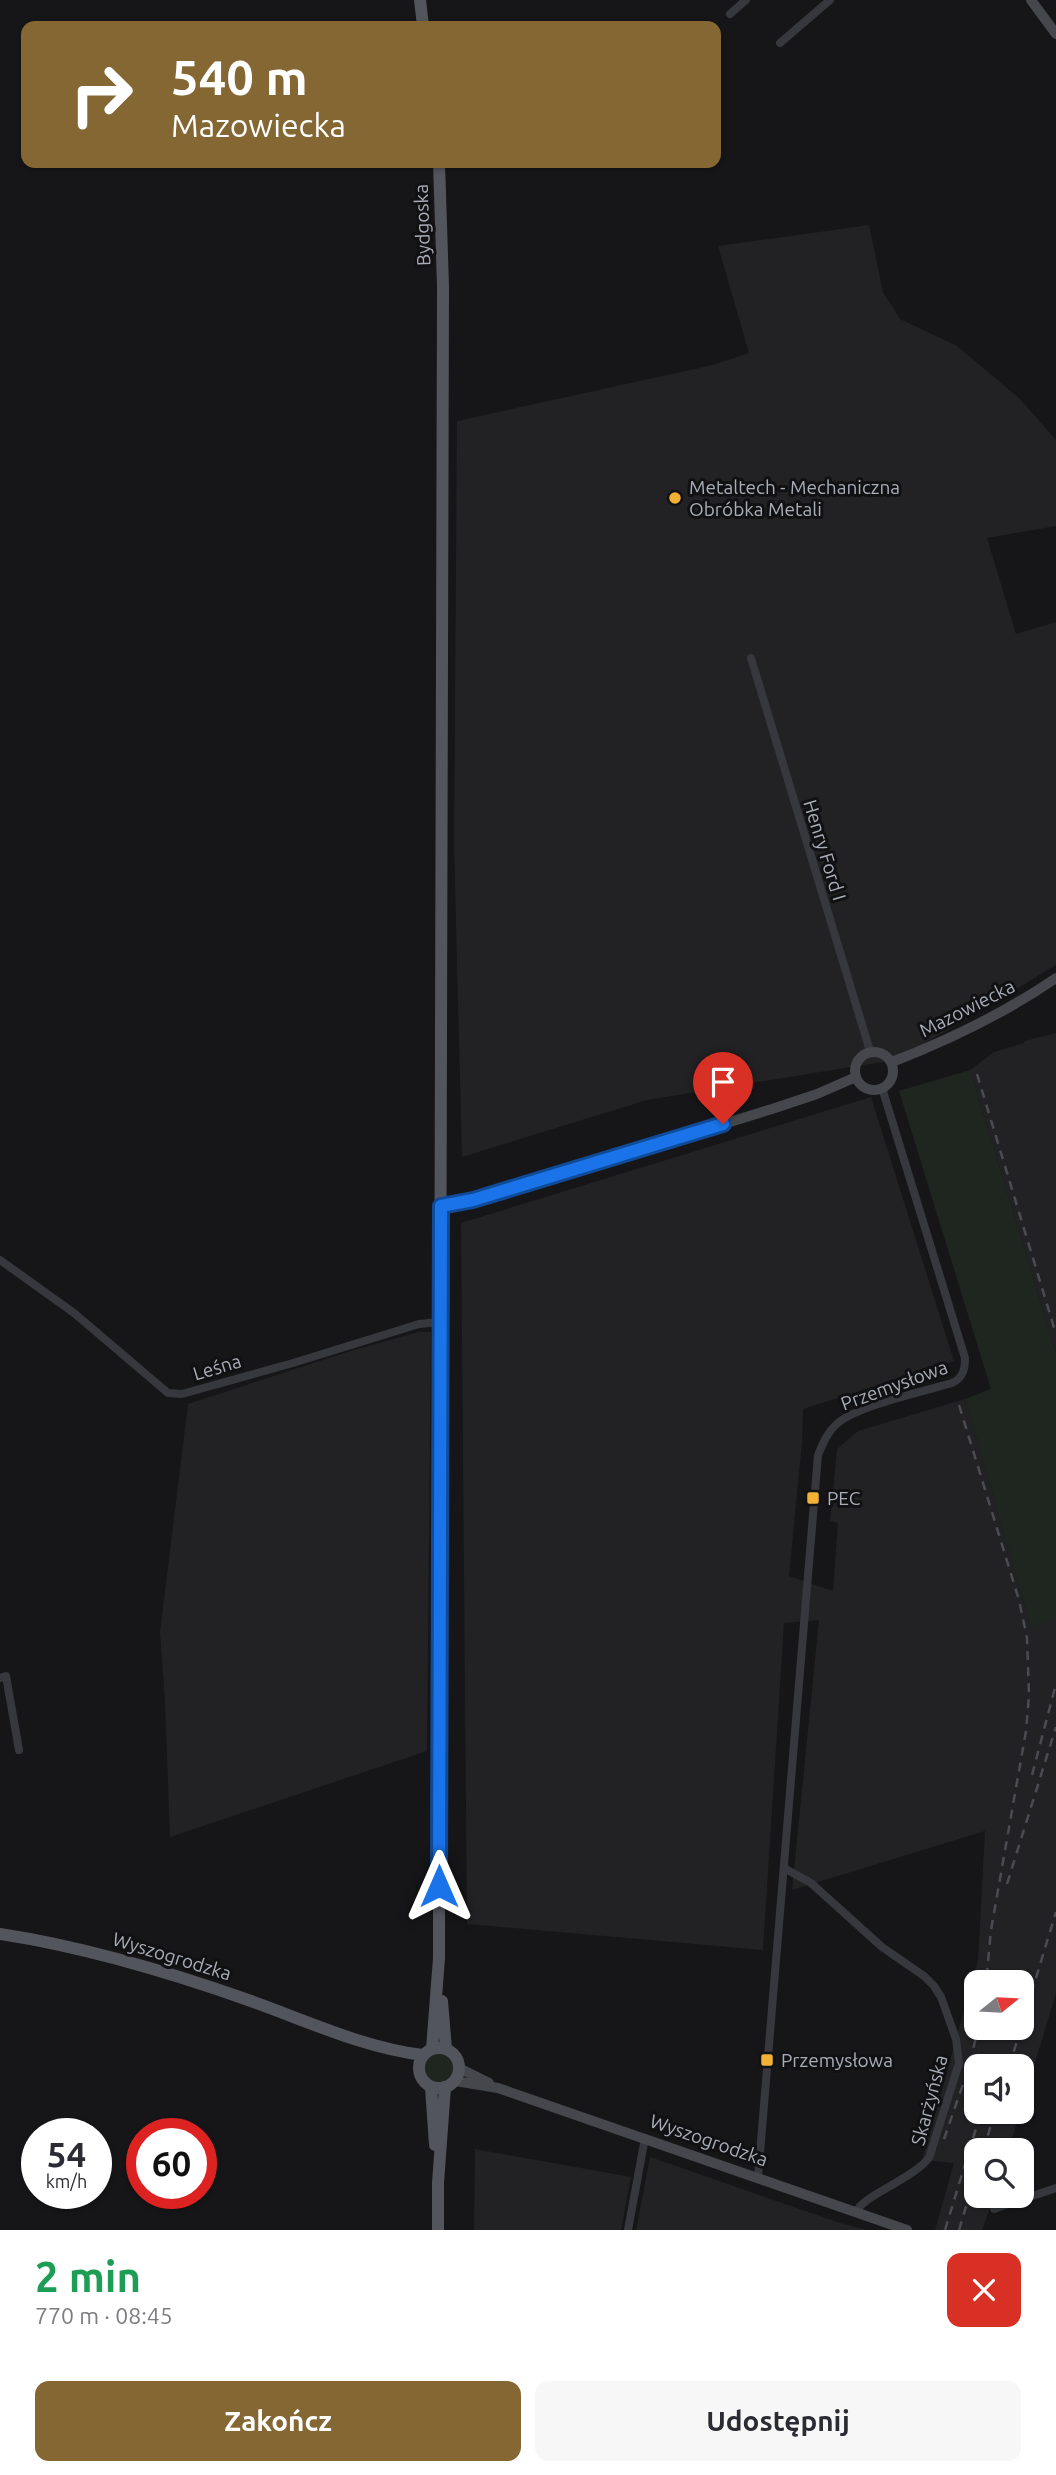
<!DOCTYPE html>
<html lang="pl">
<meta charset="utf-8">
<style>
:root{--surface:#fff;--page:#f7f7f7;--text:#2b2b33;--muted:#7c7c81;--accent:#856733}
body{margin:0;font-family:Ubuntu,sans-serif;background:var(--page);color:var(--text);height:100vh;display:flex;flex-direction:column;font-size:26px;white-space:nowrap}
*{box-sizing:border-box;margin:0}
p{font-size:23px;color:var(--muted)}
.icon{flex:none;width:38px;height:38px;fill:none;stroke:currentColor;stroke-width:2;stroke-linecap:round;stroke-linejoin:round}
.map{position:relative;height:2230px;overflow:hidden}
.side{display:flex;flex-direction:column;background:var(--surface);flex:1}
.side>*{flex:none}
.banner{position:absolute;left:21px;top:21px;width:700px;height:147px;border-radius:14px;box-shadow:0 2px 5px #0004;background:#856733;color:#fff;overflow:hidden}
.needle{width:46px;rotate:72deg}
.controls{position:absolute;left:964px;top:1970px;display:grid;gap:14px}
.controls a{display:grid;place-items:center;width:70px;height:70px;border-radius:14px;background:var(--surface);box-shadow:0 2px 5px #0004;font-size:35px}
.speed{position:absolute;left:21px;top:2118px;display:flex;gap:14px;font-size:35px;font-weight:700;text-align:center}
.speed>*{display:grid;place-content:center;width:91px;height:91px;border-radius:50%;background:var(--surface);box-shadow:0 2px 5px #0004;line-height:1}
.speed small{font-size:18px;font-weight:400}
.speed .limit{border:10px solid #d22;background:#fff;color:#111}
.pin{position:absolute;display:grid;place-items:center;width:60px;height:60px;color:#fff;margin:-72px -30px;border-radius:50% 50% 50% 0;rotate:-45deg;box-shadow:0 0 7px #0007}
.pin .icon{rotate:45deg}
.me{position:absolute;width:77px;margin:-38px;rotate:0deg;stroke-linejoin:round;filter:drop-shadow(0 0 5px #0008)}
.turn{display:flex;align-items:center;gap:24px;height:147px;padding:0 35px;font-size:32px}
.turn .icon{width:91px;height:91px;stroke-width:2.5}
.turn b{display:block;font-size:49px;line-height:60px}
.round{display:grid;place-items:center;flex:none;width:74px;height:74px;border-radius:14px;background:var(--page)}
.summary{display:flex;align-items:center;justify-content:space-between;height:119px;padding:0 35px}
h1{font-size:42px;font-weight:700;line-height:52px;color:#1e9e55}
.button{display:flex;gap:14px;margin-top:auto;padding:14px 35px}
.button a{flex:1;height:80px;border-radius:14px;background:var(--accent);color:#fff;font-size:28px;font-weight:700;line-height:80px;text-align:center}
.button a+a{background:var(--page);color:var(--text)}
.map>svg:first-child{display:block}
.built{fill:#222225;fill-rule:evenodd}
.green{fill:#1e261f}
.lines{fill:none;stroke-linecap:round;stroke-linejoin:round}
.street{stroke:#37383d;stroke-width:8}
.secondary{stroke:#45474d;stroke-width:10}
.primary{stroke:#53555c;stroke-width:12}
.rail{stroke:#4a4c52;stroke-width:2.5;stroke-dasharray:9 7;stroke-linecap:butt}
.route-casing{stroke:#114b97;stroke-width:18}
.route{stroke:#1a73e8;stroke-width:12}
.poi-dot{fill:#f2b134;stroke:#111113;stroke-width:2.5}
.labels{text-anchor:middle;stroke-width:6;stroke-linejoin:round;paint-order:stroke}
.street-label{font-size:19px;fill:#a8adb8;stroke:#111113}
.poi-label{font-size:19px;fill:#a8adb8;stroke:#111113;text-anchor:start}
</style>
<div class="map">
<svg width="1056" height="2230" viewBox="0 0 1056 2230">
<rect width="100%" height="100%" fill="#161618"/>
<g class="built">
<path d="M869,225L883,292L900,319L957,346L1020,399L1056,440V526L987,538L1016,634L1056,622V965L955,1026L894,1060L647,1100L462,1157L454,845L457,421L713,365L749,353L718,246Z"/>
<path d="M1056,1033V1353L970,1070L994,1052L1024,1043L1025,1041Z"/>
<path d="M871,1097L954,1361L803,1409L802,1442L789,1576L833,1591L838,1523L830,1521L837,1449L858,1431L965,1399L1031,1626L1056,1619V1993L1022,2106V2067H976V2112H1020L1008,2151H976V2196H994L982,2230H935L954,2163L922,2160L978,1961L985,1831L792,1890L819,1620L784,1623L763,1950L467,1924L461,1223ZM976,1983H1022V2028H976Z"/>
<path d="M418,1332H431L427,1751L170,1837L165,1702L160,1632L188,1404L347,1352Z"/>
<path d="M475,2149L631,2177L621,2230H474Z"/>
<path d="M650,2157L840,2223L867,2230H636Z"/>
</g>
<g class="green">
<path d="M970,1070L1056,1353V1619L1031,1627L965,1399L991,1389L899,1091Z"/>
<circle cx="439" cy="2068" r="14"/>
</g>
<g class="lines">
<g class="street">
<path d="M730,14L746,0"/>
<path d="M780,43L830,0"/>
<path d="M751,658L870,1051"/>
<path d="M0,1260L74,1313L168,1393L182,1394L293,1363L419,1324L440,1322"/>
<path d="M0,1678L6,1676L19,1750"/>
<path d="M784,1868L811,1883L882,1947L924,1976L934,1986L941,1997L956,2039L959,2063L929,2158C911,2180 865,2194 856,2212"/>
<path d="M758,2177L818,1455C823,1443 828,1431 838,1423C857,1406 925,1391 952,1383C963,1378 965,1369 965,1358L882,1088"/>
<path d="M994,2209L1056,2188"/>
<path d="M628,2230L645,2138"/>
</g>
<g class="secondary">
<path d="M1031,0L1056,34"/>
<circle cx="874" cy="1071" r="19"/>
<path d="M892,1062C949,1040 1005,1013 1056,978"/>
<path d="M441,1206L473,1201L772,1109L817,1094L856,1077"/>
<path d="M459,2068L489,2083"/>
<path d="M455,2081L498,2088L907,2230"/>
</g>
<g class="primary">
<path d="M420,0L423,26"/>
<path d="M0,1934C86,1947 169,1972 251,2001C307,2021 364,2048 423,2055"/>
<path d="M442,2001L446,2049"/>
<circle cx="439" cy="2068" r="20"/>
<path d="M432,2049L439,1958V1790L443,286L439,163"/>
<path d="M431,2087L435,2145"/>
<path d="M438,2230V2183L445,2087"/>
</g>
<g class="rail">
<path d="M977,1074L1056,1334"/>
<path d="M959,1405L1019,1600L1027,1638L1029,1695L1026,1731L991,1930L986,1983"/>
<path d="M1032,1775L1056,1684"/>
<path d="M1007,1884L1056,1727"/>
<path d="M1022,2024L1056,1912"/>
<path d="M994,2067L995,2066"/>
<path d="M1009,2067L1021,2028"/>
<path d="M944,2139L969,2067L978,2028"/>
<path d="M983,2151L995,2112"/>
<path d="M945,2230L981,2112"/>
<path d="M959,2230L976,2173"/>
</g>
</g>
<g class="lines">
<defs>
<path id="route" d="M439,1886L441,1206L473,1200L723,1124"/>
</defs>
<use href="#route" class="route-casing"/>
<use href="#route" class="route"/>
</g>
<g class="poi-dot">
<circle cx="675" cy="498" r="7"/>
<rect x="806" y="1491" width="14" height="14" rx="3.5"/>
<rect x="760" y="2053" width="14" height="14" rx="3.5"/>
</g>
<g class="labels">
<g class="street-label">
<text transform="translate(422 225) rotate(-92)" y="7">Bydgoska</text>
<text transform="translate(825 850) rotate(73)" y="7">Henry Ford I</text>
<text transform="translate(967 1008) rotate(-27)" y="7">Mazowiecka</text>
<text transform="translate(217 1367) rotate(-17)" y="7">Leśna</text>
<text transform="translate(894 1385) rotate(-20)" y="7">Przemysłowa</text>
<text transform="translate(172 1956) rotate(17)" y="7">Wyszogrodzka</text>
<text transform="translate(929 2100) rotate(-75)" y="7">Skarżyńska</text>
<text transform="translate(709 2140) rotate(19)" y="7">Wyszogrodzka</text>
</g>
<g class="poi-label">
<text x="689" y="494">Metaltech - Mechaniczna<tspan x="689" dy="22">Obróbka Metali</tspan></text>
<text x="827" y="1505">PEC</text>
<text x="781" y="2067">Przemysłowa</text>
</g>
</g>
</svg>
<div class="controls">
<a><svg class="needle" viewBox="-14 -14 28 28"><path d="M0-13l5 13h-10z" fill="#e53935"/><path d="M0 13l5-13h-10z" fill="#7c7c81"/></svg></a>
<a><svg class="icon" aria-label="sound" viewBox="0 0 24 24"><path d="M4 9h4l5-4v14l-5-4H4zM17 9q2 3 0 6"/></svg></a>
<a><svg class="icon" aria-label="search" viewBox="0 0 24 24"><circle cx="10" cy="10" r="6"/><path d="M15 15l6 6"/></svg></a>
</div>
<div class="speed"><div>54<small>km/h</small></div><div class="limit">60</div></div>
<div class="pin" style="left:723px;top:1124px;background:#d93025"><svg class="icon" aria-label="arrive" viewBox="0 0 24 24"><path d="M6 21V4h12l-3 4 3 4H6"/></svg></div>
<svg class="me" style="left:439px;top:1886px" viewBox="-20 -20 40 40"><path d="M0-17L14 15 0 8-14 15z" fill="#1a73e8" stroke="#fff" stroke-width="4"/></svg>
<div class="banner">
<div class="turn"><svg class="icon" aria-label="right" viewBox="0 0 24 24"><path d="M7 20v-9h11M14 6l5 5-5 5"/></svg><div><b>540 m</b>Mazowiecka</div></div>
</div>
</div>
<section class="side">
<div class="summary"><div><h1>2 min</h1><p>770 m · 08:45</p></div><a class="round" style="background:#d93025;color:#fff"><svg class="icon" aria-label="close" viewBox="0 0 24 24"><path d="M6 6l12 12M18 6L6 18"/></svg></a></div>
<div class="button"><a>Zakończ</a><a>Udostępnij</a></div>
</section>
